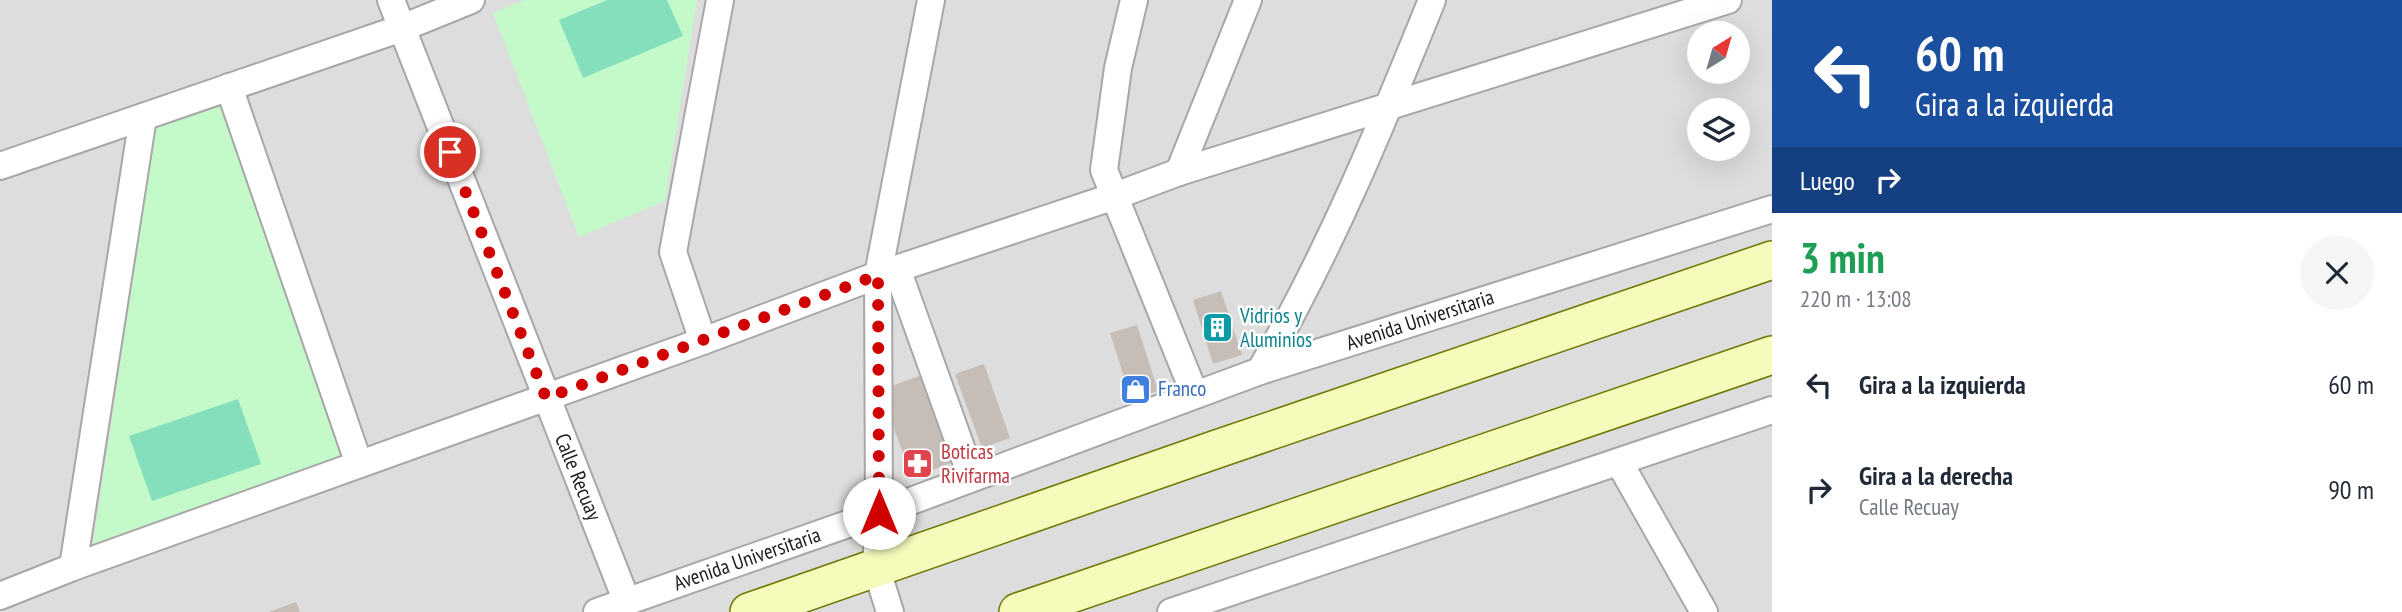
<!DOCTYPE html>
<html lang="es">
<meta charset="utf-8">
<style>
:root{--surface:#fff;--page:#f6f6f7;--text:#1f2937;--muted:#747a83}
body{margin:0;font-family:"PT Sans Narrow",sans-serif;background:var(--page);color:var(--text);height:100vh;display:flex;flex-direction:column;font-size:26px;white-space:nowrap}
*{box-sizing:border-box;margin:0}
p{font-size:23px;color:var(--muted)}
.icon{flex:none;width:38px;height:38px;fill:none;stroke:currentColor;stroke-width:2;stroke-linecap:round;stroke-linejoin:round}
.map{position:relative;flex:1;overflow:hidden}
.sheet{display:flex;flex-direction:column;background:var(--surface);width:630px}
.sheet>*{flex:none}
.guide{background:#1a4fa0;color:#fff;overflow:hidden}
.needle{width:46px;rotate:37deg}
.fabs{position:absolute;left:1687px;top:21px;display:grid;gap:14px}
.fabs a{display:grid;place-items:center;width:63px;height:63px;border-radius:50%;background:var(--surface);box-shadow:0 7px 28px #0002;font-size:35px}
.pin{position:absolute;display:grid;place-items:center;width:60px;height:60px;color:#fff;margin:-30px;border:4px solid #fff;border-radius:50%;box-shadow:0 2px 7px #0007}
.me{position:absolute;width:77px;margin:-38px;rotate:0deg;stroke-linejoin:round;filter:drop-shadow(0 0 5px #0008)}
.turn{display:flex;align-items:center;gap:24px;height:147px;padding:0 28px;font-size:32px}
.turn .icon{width:91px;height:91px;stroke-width:2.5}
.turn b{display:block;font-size:49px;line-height:60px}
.then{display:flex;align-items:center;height:66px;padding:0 28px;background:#0003;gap:14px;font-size:26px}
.round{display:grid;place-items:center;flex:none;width:74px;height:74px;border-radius:37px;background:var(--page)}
.overview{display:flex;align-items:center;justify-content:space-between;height:119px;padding:0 28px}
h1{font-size:42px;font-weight:600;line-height:52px;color:#1e9e55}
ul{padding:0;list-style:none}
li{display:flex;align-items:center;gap:21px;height:105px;padding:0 28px}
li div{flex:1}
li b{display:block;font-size:26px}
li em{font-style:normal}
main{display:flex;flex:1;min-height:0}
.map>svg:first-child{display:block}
.residential{fill:#dedddd;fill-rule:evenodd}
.park{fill:#c4fac9}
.pitch{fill:#85dfbc}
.building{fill:#c5bdb6}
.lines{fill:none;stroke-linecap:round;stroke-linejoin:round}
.minor-casing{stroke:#a7a7a7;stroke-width:30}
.secondary-casing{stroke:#6c7905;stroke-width:40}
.minor{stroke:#fff;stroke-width:26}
.secondary{stroke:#f6fabb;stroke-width:37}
.route{stroke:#d00000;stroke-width:12;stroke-dasharray:0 21.6}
.labels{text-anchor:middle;stroke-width:5;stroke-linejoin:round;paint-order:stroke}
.culture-label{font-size:21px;fill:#0d838f;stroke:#fff;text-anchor:start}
.street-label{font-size:21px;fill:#202020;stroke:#fff}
.shop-label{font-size:21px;fill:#366cbe;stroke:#fff;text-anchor:start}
.health-label{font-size:21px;fill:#be3a42;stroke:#fff;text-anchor:start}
</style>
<main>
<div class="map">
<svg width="1772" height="612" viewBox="0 0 1772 612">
<rect width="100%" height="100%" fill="#f0ede6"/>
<path class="residential" d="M0,0H1772V612H0ZM1699,33H1738V72H1699ZM1699,110H1738V149H1699Z"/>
<g class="park">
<path d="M524,0H697L665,201L579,237L493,13Z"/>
<path d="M221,102L343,455L93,544L156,126Z"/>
</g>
<g class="pitch">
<path d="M607,0H667L683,36L583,78L559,20Z"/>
<path d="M238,399L261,464L152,501L129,436Z"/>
</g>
<g class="building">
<path d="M1221,291L1242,355L1213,364L1193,300Z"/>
<path d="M1137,325L1158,391L1131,399L1110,333Z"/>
<path d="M984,364L1010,438L982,448L955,374Z"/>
<path d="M922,375L954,462L912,478L880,390Z"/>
<path d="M296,602L300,612H269Z"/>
</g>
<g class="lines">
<defs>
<g id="minor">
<path d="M391,0L627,602"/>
<path d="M1134,0L1118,68L1104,170L1195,395"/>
<path d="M229,87L359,464"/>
<path d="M0,166L402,28L471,0"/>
<path d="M1179,172L1248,0"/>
<path d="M897,269L972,478"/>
<path d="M703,341L673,252L720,0"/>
<path d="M1260,371C1329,253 1381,126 1432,0"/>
<path d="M1619,462L1704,612"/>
<path d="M73,567L143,117"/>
<path d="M0,596L73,567L703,341L878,275L1115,196L1179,172L1728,0"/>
<path d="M597,612L879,513L1260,371L1772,209"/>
<path d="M890,612L876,567L879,513L878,275L931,0"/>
<path d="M1171,612L1772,410"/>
</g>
<g id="secondary">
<path d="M749,612L1217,449L1772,260"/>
<path d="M1018,612L1772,355"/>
</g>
</defs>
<use href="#minor" class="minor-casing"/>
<use href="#secondary" class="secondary-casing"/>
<use href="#minor" class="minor"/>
<use href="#secondary" class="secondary"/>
</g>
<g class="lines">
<path class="route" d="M450,152L546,398L878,275L879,513"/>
</g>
<defs>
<symbol id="building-square" viewBox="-11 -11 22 22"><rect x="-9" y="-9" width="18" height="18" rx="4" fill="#0f9aa8" stroke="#fff"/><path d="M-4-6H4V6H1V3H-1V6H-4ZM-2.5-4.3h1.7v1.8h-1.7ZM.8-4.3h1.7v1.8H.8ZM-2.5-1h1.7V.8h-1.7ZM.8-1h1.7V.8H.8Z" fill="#fff"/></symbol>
<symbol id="shop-square" viewBox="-11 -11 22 22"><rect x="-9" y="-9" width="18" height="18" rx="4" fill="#3f7fe0" stroke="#fff"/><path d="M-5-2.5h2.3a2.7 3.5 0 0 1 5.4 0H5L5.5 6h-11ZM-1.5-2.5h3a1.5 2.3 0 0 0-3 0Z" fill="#fff"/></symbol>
<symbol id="pharmacy-square" viewBox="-11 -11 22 22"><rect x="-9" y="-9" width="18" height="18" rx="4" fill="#e0444e" stroke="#fff"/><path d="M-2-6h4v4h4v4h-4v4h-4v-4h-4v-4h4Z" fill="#fff"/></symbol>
</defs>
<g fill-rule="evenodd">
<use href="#building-square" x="1200" y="310" width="35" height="35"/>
<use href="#shop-square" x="1118" y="372" width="35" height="35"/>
<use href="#pharmacy-square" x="900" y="446" width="35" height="35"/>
</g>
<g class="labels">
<g class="culture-label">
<text x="1240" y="323">Vidrios y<tspan x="1240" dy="24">Aluminios</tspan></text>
</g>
<g class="street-label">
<text transform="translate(1420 320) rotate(-18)" y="7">Avenida Universitaria</text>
<text transform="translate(578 477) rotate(68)" y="7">Calle Recuay</text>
<text transform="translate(747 559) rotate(-19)" y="7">Avenida Universitaria</text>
</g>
<g class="shop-label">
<text x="1158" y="396">Franco</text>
</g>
<g class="health-label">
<text x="941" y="459">Boticas<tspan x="941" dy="24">Rivifarma</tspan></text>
</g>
</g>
</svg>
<div class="fabs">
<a><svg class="needle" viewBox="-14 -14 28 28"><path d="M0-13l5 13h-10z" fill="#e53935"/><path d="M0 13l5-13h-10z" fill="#747a83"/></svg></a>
<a><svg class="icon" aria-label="layers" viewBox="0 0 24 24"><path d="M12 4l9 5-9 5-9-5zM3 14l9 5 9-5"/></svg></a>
</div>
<div class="pin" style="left:450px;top:152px;background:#d93025"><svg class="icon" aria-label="arrive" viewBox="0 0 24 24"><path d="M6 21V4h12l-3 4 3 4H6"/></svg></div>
<svg class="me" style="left:879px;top:513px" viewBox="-20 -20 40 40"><circle r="19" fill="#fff"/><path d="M0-13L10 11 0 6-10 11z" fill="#d00000"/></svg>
</div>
<section class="sheet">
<div class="guide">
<div class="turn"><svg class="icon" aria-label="left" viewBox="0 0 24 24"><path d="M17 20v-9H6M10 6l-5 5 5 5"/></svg><div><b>60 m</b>Gira a la izquierda</div></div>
<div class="then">Luego<svg class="icon" aria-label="right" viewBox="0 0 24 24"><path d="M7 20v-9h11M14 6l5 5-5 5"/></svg></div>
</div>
<div class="overview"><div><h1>3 min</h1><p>220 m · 13:08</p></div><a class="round"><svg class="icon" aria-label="close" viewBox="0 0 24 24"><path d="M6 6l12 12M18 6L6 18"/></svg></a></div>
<ul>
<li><svg class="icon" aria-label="left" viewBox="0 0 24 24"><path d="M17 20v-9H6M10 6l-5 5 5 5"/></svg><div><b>Gira a la izquierda</b></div><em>60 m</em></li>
<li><svg class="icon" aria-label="right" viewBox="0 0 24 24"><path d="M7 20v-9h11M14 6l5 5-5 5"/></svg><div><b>Gira a la derecha</b><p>Calle Recuay</p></div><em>90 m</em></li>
</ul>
</section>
</main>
